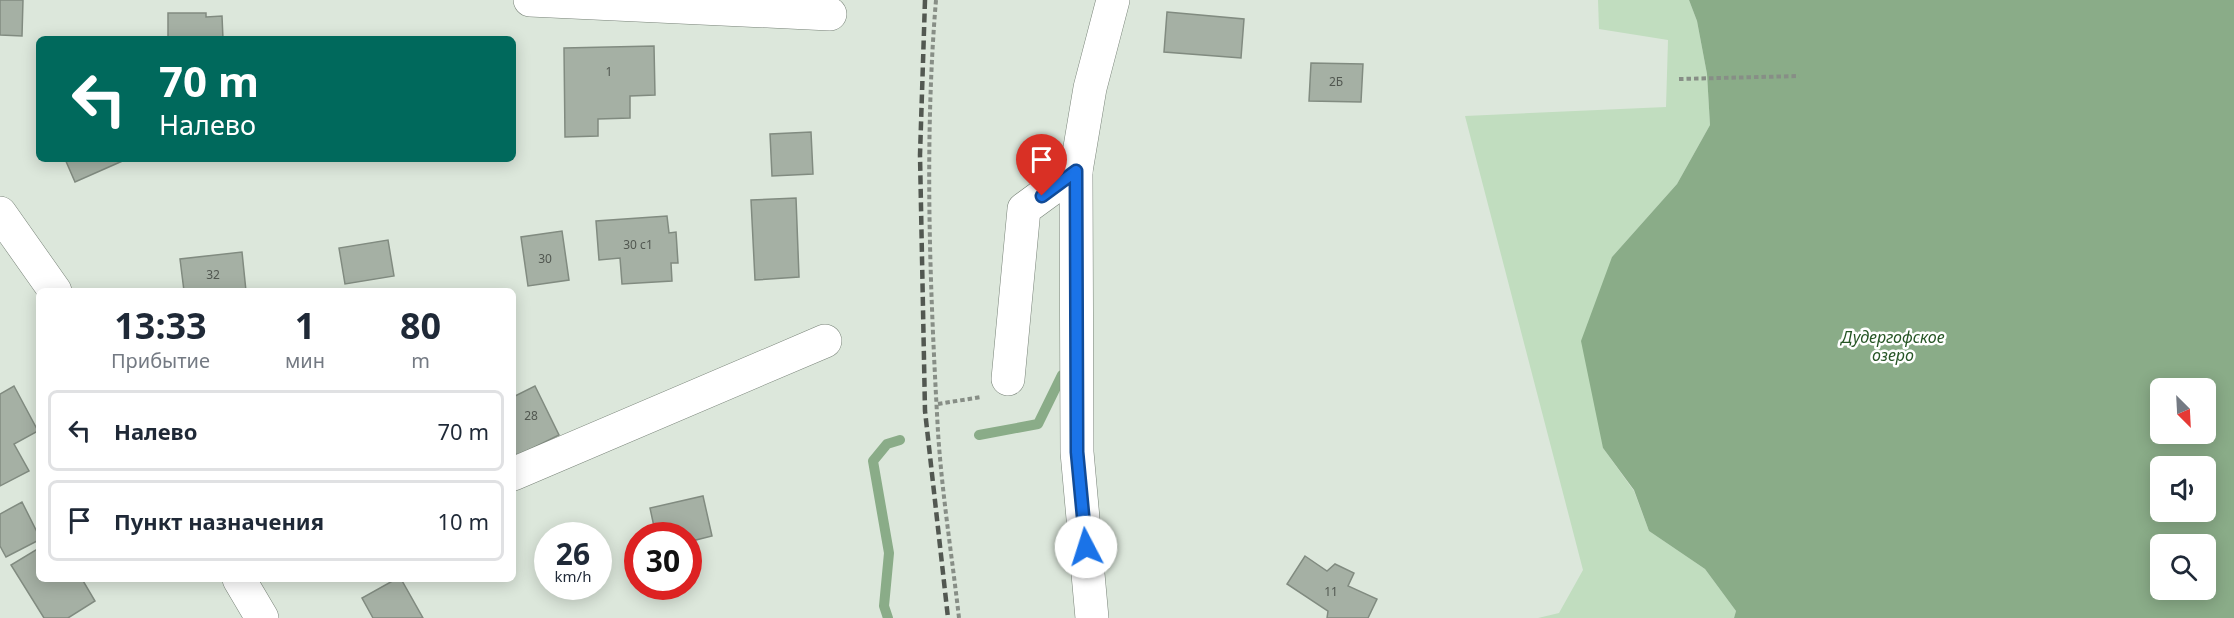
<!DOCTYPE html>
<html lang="ru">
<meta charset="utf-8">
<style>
:root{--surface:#fff;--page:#f2f2f3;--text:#1f2937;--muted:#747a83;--line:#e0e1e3}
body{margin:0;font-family:"Noto Sans",sans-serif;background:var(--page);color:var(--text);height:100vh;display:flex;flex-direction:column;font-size:22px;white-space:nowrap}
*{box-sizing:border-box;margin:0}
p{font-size:20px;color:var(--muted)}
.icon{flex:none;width:33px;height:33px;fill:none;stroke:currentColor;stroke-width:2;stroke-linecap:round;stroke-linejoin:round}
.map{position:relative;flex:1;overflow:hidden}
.panel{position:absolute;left:36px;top:288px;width:480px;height:294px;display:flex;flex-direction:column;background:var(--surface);border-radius:9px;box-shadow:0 3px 15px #0003}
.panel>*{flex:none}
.banner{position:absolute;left:36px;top:36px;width:480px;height:126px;border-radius:9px;box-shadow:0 3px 15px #0003;background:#00695c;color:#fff;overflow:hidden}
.needle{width:39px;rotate:156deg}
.buttons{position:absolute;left:2150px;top:378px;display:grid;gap:12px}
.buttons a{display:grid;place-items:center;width:66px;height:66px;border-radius:9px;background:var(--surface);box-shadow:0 3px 15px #0003;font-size:30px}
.speed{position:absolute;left:534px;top:522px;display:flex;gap:12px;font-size:30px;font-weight:700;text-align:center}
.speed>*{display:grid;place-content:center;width:78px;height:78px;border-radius:50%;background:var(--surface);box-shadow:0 3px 15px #0003;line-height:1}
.speed small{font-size:15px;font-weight:400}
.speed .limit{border:9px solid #d22;background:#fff;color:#111}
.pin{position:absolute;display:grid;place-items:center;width:51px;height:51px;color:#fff;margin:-62px -26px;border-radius:50% 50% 50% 0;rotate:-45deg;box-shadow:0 0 6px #0007}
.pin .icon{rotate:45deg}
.me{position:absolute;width:66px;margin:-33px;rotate:355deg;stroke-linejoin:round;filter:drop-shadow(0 0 4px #0008)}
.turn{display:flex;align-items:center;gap:21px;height:126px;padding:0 24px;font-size:27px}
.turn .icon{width:78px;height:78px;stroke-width:2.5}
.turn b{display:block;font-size:42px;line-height:51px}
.eta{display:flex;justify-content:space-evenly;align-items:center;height:102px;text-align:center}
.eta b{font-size:36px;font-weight:700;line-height:42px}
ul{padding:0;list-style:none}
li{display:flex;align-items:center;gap:18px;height:81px;margin:0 12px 9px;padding:0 12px;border:3px solid var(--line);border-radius:9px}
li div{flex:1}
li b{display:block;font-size:22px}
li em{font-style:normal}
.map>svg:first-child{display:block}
.green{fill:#c1ddbf}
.water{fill:#8aac88;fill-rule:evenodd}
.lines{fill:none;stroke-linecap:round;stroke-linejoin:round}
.stream{stroke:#8aac88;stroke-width:10}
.building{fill:#a5b0a4;stroke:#818b80;stroke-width:1.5}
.minor-casing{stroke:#778277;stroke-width:34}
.path{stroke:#878e86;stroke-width:4;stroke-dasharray:4.5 3;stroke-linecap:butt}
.minor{stroke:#fff;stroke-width:33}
.rail{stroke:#525851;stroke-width:4.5;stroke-dasharray:9 4.5;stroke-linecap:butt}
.route-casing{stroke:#114b97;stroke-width:15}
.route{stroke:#1a73e8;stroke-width:10}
.labels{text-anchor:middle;stroke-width:5;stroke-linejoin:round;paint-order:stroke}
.number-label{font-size:12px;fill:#515750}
.water-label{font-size:16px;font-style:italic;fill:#275626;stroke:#fff}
</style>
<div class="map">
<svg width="2234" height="618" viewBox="0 0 2234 618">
<rect width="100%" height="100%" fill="#dce7db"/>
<path class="green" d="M1598,0H1689L1697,21L1707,74L1710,125L1677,184L1612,257L1603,448L1634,491L1649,531L1705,569L1736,611L1734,618H1538L1559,613L1583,570L1465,116L1666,107L1668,40L1599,29Z"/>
<path class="water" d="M1689,0H2234V618H1734L1736,611L1705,569L1649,531L1634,490L1603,448L1581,341L1612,257L1677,184L1710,125L1707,74L1697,21ZM2160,388H2205V434H2160ZM2160,466H2205V512H2160ZM2160,544H2205V590H2160Z"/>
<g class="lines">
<g class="stream">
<path d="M979,435L1038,424L1062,375"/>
<path d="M888,618L884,606L889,553L873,461L887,444L900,440"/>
</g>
</g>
<g class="building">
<path d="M0,0H23L22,36L0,35Z"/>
<path d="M1167,12L1244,19L1241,58L1164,52Z"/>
<path d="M168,13H206V17L222,16L223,39H168Z"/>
<path d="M654,46L655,95L630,96V118L598,119V136L565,137L564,48Z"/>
<path d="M1311,63L1363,64L1361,102L1309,101Z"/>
<path d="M811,132L813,174L772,176L770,134Z"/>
<path d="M65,159H127L75,182Z"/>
<path d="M796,198L799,277L755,280L751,200Z"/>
<path d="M667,216L669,233L676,232L678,263H671L672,281L622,284L620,258L599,260L596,221Z"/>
<path d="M562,231L569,280L528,286L521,237Z"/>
<path d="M388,240L394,276L345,284L339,248Z"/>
<path d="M242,252L246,291H184L180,259Z"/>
<path d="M14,386L38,431L14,444L29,471L0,486V394Z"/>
<path d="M535,386L559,435L517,456L513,449V397Z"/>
<path d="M703,496L712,536L688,542V536H656L650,508Z"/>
<path d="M22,502L39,536V540L6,557L0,546V514Z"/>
<path d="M39,548V579H82L95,601L68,618H44L11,565Z"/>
<path d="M1305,556L1327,571L1335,564L1354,573L1348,586L1377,599L1368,618H1327L1328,611L1287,584Z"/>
<path d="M396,579H401L423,618H373L362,598Z"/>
</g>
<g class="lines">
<defs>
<g id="minor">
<path d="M530,0L830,14"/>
<path d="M0,213L55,291"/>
<path d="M1008,379L1024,209L1076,171"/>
<path d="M513,474L825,341"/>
<path d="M239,579L262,618"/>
<path d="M1092,618L1077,452L1076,171L1090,88L1113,0"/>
</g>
</defs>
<use href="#minor" class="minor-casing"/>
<g class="path">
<path d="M936,0C924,143 930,289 938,432C942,494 952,556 959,618"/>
<path d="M1679,79L1799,76"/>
<path d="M938,404L981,397"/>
</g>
<use href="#minor" class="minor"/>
<path class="rail" d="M925,0L920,155L925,411L948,618"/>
</g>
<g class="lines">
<defs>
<path id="route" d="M1042,196L1076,171L1077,452L1086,547"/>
</defs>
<use href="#route" class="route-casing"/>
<use href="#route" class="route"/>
</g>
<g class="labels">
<g class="number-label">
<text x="609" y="76">1</text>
<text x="1336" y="86">2Б</text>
<text x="638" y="249">30 с1</text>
<text x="545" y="263">30</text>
<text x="213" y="279">32</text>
<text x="531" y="420">28</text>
<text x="1331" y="596">11</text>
</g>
<g class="water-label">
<text x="1893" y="343">Дудергофское<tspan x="1893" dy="18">озеро</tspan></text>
</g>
</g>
</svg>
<div class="buttons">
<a><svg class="needle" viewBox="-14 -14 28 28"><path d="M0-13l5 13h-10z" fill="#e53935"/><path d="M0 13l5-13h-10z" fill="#747a83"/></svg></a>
<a><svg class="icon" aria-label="sound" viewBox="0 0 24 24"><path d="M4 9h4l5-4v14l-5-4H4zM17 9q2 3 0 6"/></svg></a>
<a><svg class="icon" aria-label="search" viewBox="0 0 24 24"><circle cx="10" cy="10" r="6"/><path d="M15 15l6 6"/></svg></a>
</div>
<div class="speed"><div>26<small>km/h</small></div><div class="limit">30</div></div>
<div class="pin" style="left:1042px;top:196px;background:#d93025"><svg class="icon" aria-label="arrive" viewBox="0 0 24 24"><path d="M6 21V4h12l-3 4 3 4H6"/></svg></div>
<svg class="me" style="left:1086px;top:547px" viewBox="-20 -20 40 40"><circle r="19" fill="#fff"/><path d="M0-13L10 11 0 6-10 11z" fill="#1a73e8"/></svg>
<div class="banner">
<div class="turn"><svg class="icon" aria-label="left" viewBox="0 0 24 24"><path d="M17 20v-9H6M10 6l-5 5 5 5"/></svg><div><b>70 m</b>Налево</div></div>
</div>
<section class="panel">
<div class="eta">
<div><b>13:33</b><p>Прибытие</p></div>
<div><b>1</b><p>мин</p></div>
<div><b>80</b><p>m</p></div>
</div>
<ul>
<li><svg class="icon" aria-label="left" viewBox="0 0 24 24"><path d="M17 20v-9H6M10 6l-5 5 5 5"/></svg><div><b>Налево</b></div><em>70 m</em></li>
<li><svg class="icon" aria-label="arrive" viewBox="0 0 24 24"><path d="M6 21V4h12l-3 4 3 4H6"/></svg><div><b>Пункт назначения</b></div><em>10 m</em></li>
</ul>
</section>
</div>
